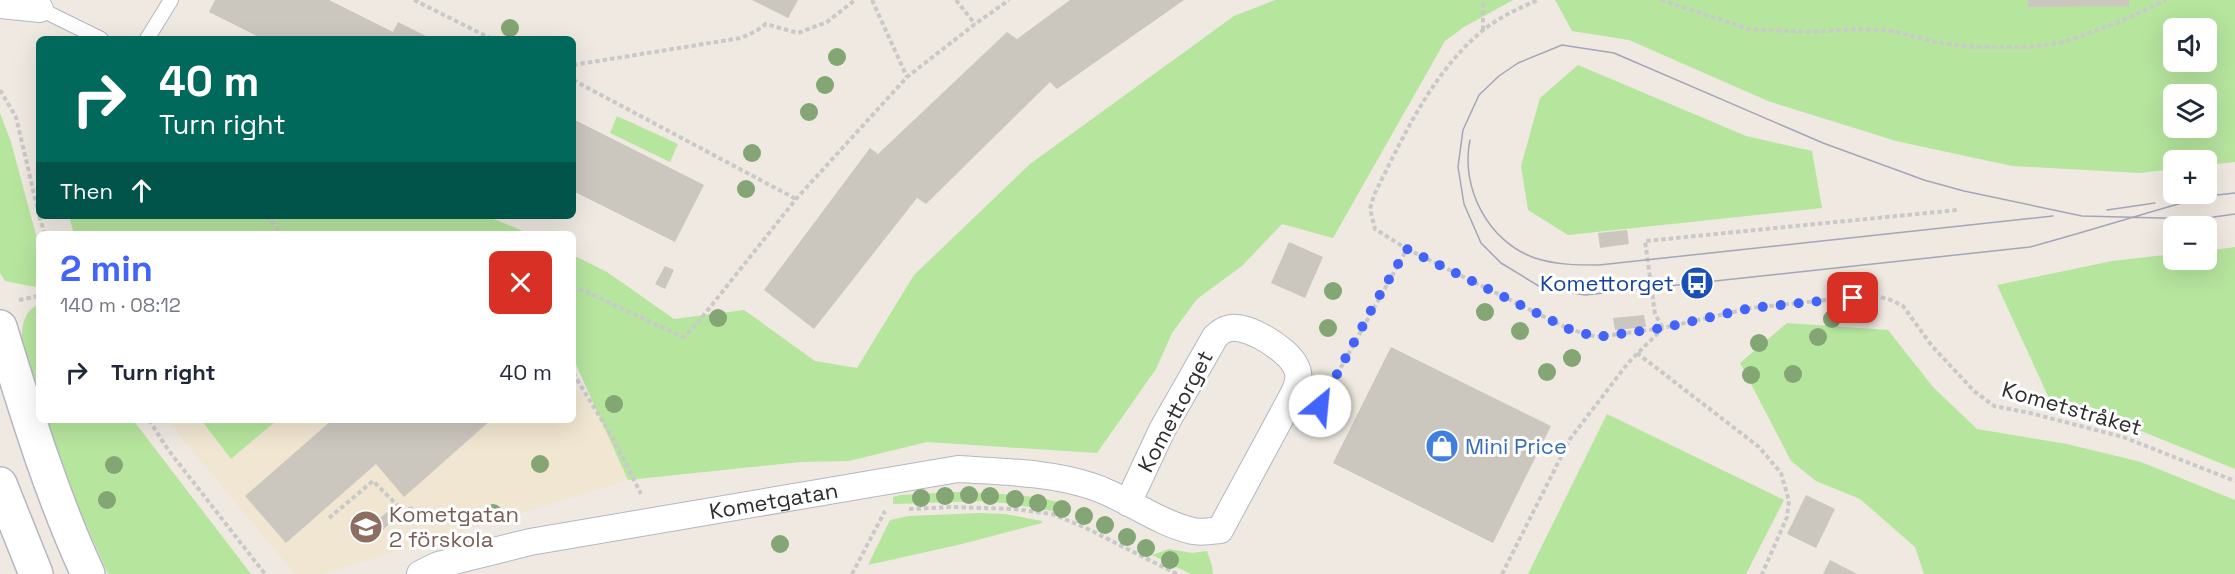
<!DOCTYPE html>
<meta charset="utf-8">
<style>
:root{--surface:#fff;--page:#f2f2f3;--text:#1f2937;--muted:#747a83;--accent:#4264fb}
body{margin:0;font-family:"Space Grotesk",sans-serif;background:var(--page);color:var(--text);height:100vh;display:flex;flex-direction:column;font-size:22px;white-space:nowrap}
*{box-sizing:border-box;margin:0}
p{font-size:20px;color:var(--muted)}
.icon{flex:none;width:33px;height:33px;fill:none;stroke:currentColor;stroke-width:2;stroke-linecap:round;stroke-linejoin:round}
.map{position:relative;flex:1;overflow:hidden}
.side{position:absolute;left:36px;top:231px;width:540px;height:192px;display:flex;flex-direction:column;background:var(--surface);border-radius:9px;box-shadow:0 6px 24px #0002}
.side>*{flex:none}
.top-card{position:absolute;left:36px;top:36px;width:540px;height:183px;border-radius:9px;box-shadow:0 6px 24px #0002;background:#00695c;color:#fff;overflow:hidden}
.buttons{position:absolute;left:2163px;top:18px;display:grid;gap:12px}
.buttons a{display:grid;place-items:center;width:54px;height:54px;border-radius:9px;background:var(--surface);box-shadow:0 6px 24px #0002;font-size:30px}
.pin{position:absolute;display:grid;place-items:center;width:51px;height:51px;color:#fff;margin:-26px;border-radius:12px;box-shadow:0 3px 9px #0006}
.me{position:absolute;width:66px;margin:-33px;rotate:28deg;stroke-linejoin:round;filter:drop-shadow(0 0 4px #0008)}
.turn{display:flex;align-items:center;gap:21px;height:126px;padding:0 24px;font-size:27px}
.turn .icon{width:78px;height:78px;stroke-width:2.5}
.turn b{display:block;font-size:42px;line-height:51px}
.then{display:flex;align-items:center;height:57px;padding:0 24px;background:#0003;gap:12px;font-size:22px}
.round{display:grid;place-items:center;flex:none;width:63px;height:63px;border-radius:9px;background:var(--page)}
.headline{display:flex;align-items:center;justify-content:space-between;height:102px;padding:0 24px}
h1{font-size:36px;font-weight:700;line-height:45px;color:var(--accent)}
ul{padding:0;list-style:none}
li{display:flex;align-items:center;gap:18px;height:78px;padding:0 24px}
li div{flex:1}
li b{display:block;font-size:22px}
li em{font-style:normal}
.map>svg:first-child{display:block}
.education{fill:#f0e6d1}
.green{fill:#b6e59e;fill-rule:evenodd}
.building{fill:#cbc7bf}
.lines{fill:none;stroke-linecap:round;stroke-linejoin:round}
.lane-casing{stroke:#b4b7c1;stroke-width:16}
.street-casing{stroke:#b4b7c1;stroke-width:28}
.secondary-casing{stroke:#b4b7c1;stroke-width:36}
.path{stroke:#c9c9c9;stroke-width:4;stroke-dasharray:4.5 3;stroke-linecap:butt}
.lane{stroke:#fff;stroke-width:14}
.street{stroke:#fff;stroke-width:26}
.secondary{stroke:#fff;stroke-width:33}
.tram{stroke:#a3a6b8;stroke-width:1.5}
.tree{fill:#84a574}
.route{stroke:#4264fb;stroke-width:10;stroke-dasharray:0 18}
.labels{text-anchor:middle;stroke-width:6;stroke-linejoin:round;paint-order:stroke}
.transit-label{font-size:22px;fill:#164399;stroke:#fff;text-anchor:end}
.street-label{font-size:22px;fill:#2e2e2e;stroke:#fff}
.shop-label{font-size:22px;fill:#366cbe;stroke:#fff;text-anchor:start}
.education-label{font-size:22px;fill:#785e54;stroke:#fff;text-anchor:start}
</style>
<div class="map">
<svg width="2235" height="574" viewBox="0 0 2235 574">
<rect width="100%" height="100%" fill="#efe9e1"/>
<path class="education" d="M573,387L592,400L604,423L628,480L323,574H295L167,420H573Z"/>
<g class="green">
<path d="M1275,0H1513L1464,27L1445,41L1333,238L1282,224L1242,266L1197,299L1172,333L1156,369L1097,453L927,442L849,461L801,462L628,480L573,358V255L607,272L674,319L744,310L815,361L857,368L914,275L1030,164L1234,16Z"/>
<path d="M1555,0H2235V162L2207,165L2206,160H2174L2173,169L2140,173L2012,166L1896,141L1768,101L1629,40L1572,31ZM2174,28H2206V62H2174ZM2174,94H2206V128H2174Z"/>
<path d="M1578,65L1746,136L1812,151L1822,208L1568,235L1528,210L1521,166L1540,98Z"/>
<path d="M0,113L11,142L39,246V283L35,287L5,281L0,273Z"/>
<path d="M617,116L678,144L670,162L610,133Z"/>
<path d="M69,216H487L530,234H74Z"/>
<path d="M2235,247V469L2124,424L2053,407L1997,285L2112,261L2173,254L2174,260H2206L2207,251Z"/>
<path d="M39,304V404C31,379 5,320 39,304Z"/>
<path d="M1787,323L1888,330L1933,387L1977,429L2067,444L2141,462L2235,500V574H1924L1915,547L1860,499L1816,481L1791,461L1740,363Z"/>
<path d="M1607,414L1784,500L1746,574H1528Z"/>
<path d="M45,420H133L251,574H108L76,501Z"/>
<path d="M201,420H277L231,459Z"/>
<path d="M954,492C994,493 1032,494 1070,505L1063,513L1012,504L983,501L893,504V497L901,495Z"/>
<path d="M980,513L1005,514L1042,521V523L962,544L868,565L890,520L909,516Z"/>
<path d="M1169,549L1192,553L1207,551L1212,566L1213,574H1191L1152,555Z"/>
</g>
<g class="building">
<path d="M215,0H329L393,32L398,22L432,39H263L209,12Z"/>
<path d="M752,0H798L788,18Z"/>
<path d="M1070,0H1184L1057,89L1050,82L926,204L917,198L814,329L764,290L870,148L878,154L1007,32L1017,39Z"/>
<path d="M2028,0H2129V6L2028,7Z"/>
<path d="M573,119L704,185L675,242L573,191Z"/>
<path d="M1627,230L1629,244L1600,248L1598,233Z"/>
<path d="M1289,242L1323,257L1305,298L1271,283Z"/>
<path d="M665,266L674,270L665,289L655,284Z"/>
<path d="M1644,315L1646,327L1615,330L1613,318Z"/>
<path d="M1391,347L1551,426L1493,543L1333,463Z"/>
<path d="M1328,408L1335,411L1328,425L1321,422Z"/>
<path d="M332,420H491L404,497L376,464L286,543L245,496Z"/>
<path d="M1806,495L1835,509L1816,548L1787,534Z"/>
<path d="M387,512L394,520L370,541L363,532Z"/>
<path d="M1830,560L1857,574H1823Z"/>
</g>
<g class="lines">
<defs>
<g id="lane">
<path d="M42,6L40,9L101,39"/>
<path d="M147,39L171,0"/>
</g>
<g id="street">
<path d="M0,5L40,9"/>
<path id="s1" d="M420,574L438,565L530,542L958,469C1003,472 1048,472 1091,486C1126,497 1157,523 1193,531C1201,533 1212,531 1220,530L1294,393C1298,383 1301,375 1295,365C1287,349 1245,322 1227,329C1223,330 1218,334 1215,337L1162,430L1128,503"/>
</g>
<g id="secondary">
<path d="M0,327C26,411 51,494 88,574"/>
<path d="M0,484L36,574"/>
</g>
</defs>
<use href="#lane" class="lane-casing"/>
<use href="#street" class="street-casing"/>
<use href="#secondary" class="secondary-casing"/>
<g class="path">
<path d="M414,0L492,39"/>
<path d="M872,0L907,77"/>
<path d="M956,0L975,24"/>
<path d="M1661,0L1749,29L1806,32L1858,29L1892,31L1940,43L1973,47H2028L2064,42L2117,23L2166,0"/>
<path d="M1483,30V0"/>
<path d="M573,65L741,38L756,31L766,24L798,33L827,22L855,0"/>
<path d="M573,80L796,199"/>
<path d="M0,90L16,117L39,215"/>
<path d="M39,216L45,234"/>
<path d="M266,216L282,234"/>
<path d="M1407,249L1569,329L1597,337L1663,328L1655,314L1645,241L1957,210"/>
<path d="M573,292L578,288L683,337L696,325L796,199L907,77L975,24L1009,0"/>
<path d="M19,300L39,296"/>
<path d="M1637,353L1759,447L1781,473L1789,501L1787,517L1762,574"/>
<path d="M573,373L614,440L641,494"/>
<path d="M1326,394L1407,249L1375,229L1370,209L1374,195C1403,137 1431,74 1482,31C1498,18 1519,8 1538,0"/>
<path d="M149,420L169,451L265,574"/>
<path d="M909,509L953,507L1014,509L1052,514L1084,527L1177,574"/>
<path d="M329,518L373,481L402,510L414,508"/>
<path d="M852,574L885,511"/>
<path d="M1502,574L1570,439L1628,363L1663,328L1751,308L1874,295L1891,300L1903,306L1932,346L1974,391L1994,406L2030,413L2123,437L2235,481"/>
</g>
<use href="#lane" class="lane"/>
<use href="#street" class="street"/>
<use href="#secondary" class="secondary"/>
<g class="tram">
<path d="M1470,140C1460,187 1488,242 1535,258C1556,265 1578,265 1599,265L2053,216"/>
<path d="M2207,196C2148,212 2089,231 2030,247L1585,295L1542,288L1501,263L1481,243L1464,204L1458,167L1463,130L1479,95L1499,76L1518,63L1562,45L1614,53L1823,143L1924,180L1964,191L2082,216L2200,219L2235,214"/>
<path d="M2199,197L2235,193"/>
<path d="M2107,210L2155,203"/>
</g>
</g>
<g class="tree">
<circle cx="510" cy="28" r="9"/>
<circle cx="837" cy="57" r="9"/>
<circle cx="825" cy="85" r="9"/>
<circle cx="809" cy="112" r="9"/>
<circle cx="752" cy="153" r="9"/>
<circle cx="746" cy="189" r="9"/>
<circle cx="1333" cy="291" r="9"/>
<circle cx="1485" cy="312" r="9"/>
<circle cx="718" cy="318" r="9"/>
<circle cx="1832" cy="319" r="9"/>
<circle cx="1328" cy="328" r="9"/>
<circle cx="1520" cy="331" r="9"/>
<circle cx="1818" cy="337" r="9"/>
<circle cx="1759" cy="343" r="9"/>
<circle cx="1572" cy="358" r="9"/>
<circle cx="1547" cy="372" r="9"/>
<circle cx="1793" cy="374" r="9"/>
<circle cx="1751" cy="375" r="9"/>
<circle cx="614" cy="404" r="9"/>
<circle cx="540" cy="464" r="9"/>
<circle cx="114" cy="465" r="9"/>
<circle cx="969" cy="495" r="9"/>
<circle cx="945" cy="496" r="9"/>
<circle cx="990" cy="496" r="9"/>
<circle cx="921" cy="498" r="9"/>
<circle cx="1015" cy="499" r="9"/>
<circle cx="107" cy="500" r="9"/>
<circle cx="1038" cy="503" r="9"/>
<circle cx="1062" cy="509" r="9"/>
<circle cx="493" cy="513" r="9"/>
<circle cx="1084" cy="516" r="9"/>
<circle cx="1105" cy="525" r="9"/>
<circle cx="1127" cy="537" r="9"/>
<circle cx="780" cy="544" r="9"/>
<circle cx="1146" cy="548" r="9"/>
<circle cx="1170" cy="560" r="9"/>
</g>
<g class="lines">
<path class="route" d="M1320,406L1375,303L1407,249L1569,329L1597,337L1663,328L1751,308L1853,298"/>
</g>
<defs>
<symbol id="bus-disc" viewBox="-11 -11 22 22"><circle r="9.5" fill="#1a4fb4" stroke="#fff"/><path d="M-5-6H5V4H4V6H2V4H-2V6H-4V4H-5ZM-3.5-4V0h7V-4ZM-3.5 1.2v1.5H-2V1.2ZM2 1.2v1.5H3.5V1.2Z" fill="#fff"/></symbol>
<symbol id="shop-disc" viewBox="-11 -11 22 22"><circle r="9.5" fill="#3f7fe0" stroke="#fff"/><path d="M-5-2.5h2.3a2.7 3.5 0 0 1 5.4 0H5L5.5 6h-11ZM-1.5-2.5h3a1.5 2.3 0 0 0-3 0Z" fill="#fff"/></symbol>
<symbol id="school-disc" viewBox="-11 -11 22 22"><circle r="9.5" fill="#8d6e63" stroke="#fff"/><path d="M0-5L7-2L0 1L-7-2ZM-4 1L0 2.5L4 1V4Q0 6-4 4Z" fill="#fff"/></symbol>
</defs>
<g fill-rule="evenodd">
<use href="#bus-disc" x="1678" y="264" width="38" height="38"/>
<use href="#shop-disc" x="1423" y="427" width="38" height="38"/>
<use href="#school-disc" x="347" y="508" width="38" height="38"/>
</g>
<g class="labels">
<g class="transit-label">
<text x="1674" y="291">Komettorget</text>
</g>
<g class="street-label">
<text transform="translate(2072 408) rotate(16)" y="8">Kometstråket</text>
<text transform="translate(1175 411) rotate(-62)" y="8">Komettorget</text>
<text dy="8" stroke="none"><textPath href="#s1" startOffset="362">Kometgatan</textPath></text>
</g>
<g class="shop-label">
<text x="1465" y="454">Mini Price</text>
</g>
<g class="education-label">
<text x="389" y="522">Kometgatan<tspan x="389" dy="25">2 förskola</tspan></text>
</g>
</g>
</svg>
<div class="buttons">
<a><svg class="icon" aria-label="sound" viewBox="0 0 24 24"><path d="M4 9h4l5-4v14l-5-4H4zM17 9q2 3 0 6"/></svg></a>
<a><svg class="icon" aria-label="layers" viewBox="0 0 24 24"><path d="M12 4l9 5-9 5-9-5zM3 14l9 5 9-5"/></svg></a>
<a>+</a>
<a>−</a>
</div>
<div class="pin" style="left:1853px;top:298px;background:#d93025"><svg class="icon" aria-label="arrive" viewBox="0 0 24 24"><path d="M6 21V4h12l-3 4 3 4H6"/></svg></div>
<svg class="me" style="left:1320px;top:406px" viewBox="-20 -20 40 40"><circle r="19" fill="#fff"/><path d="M0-13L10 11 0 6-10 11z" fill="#4264fb"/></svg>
<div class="top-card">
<div class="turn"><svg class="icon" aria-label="right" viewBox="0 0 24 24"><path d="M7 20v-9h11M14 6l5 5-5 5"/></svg><div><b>40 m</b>Turn right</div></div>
<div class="then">Then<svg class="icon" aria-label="ahead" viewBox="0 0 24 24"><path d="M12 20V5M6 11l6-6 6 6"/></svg></div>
</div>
<section class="side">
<div class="headline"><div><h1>2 min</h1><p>140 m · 08:12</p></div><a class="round" style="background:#d93025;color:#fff"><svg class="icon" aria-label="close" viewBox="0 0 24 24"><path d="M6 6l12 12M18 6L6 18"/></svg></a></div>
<ul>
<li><svg class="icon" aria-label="right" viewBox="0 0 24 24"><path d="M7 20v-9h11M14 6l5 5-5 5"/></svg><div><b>Turn right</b></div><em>40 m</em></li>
</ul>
</section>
</div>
